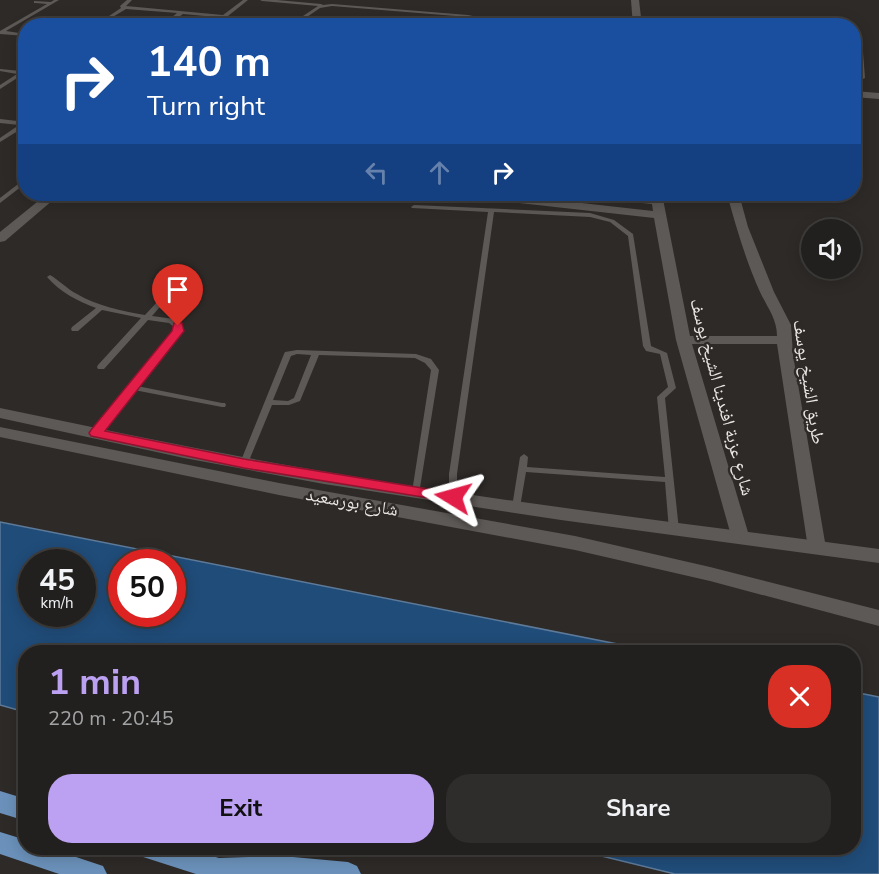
<!DOCTYPE html>
<meta charset="utf-8">
<style>
:root{--surface:#22201e;--page:#2e2d2b;--text:#f1f3f6;--muted:#a2a3a4;--line:#3f3e3c;--accent:#bca0f2}
body{margin:0;font-family:"Nunito Sans","Noto Naskh Arabic",sans-serif;background:var(--page);color:var(--text);height:100vh;display:flex;flex-direction:column;font-size:22px;white-space:nowrap}
*{box-sizing:border-box;margin:0}
p{font-size:20px;color:var(--muted)}
.icon{flex:none;width:33px;height:33px;fill:none;stroke:currentColor;stroke-width:2;stroke-linecap:round;stroke-linejoin:round}
.map{position:relative;flex:1;overflow:hidden}
.drawer{position:absolute;left:18px;top:645px;width:843px;height:210px;display:flex;flex-direction:column;background:var(--surface);border-radius:24px;box-shadow:0 3px 15px #0003,0 0 0 2px var(--line)}
.drawer>*{flex:none}
.hud{position:absolute;left:18px;top:18px;width:843px;height:183px;border-radius:24px;box-shadow:0 3px 15px #0003,0 0 0 2px var(--line);background:#1a4fa0;color:#fff;overflow:hidden}
.fabs{position:absolute;left:801px;top:219px;display:grid;gap:12px}
.fabs a{display:grid;place-items:center;width:60px;height:60px;border-radius:50%;background:var(--surface);box-shadow:0 3px 15px #0003,0 0 0 2px var(--line);font-size:30px}
.speed{position:absolute;left:18px;top:549px;display:flex;gap:12px;font-size:30px;font-weight:700;text-align:center}
.speed>*{display:grid;place-content:center;width:78px;height:78px;border-radius:50%;background:var(--surface);box-shadow:0 3px 15px #0003,0 0 0 2px var(--line);line-height:1}
.speed small{font-size:15px;font-weight:400}
.speed .limit{border:9px solid #d22;background:#fff;color:#111}
.pin{position:absolute;display:grid;place-items:center;width:51px;height:51px;color:#fff;margin:-62px -26px;border-radius:50% 50% 50% 0;rotate:-45deg;box-shadow:0 0 6px #0007}
.pin .icon{rotate:45deg}
.me{position:absolute;width:66px;margin:-33px;rotate:278deg;stroke-linejoin:round;filter:drop-shadow(0 0 4px #0008)}
.turn{display:flex;align-items:center;gap:21px;height:126px;padding:0 30px;font-size:27px}
.turn .icon{width:78px;height:78px;stroke-width:2.5}
.turn b{display:block;font-size:42px;line-height:51px}
.lanes{display:flex;align-items:center;height:57px;padding:0 30px;background:#0003;justify-content:center;gap:30px;direction:ltr}
.lanes .off{opacity:.35}
.round{display:grid;place-items:center;flex:none;width:63px;height:63px;border-radius:24px;background:var(--page)}
.head{display:flex;align-items:center;justify-content:space-between;height:102px;padding:0 30px}
h1{font-size:36px;font-weight:700;line-height:45px;color:var(--accent)}
.action{display:flex;gap:12px;margin-top:auto;padding:12px 30px}
.action a{flex:1;height:69px;border-radius:24px;background:var(--accent);color:#111;font-size:24px;font-weight:700;line-height:69px;text-align:center}
.action a+a{background:var(--page);color:var(--text)}
.map>svg:first-child{display:block}
.water{fill:#204c79;stroke:#5d7a99;stroke-width:1.5;fill-rule:evenodd}
.lines{fill:none;stroke-linecap:round;stroke-linejoin:round}
.lane{fill:#5d5956;fill-rule:evenodd}
.street{fill:#5d5956;fill-rule:evenodd}
.secondary{fill:#5d5956;fill-rule:evenodd}
.primary{fill:#6b91ba;fill-rule:evenodd}
.route{fill:#e11d48;stroke:#92132f;stroke-width:1.5}
.labels{text-anchor:middle;stroke-width:5;stroke-linejoin:round;paint-order:stroke}
.street-label{font-size:18px;fill:#eae7e5;stroke:#2e2a28}
</style>
<div class="map">
<svg width="879" height="874" viewBox="0 0 879 874">
<rect width="100%" height="100%" fill="#2e2a28"/>
<g class="water">
<path d="M0,522L658,652H26L25,712L0,705ZM32,562H82V614H32ZM122,562H172V614H122Z"/>
<path d="M854,692L879,697V874H675L569,848H854Z"/>
</g>
<g class="lines">
<g class="lane">
<path d="M54,0H59L6,31L26,34V36L0,34V31L47,4L36,3H34V1L51,2Z"/>
<path d="M127,0H132L126,6L223,15L243,0H248L228,16L294,22L318,6L262,1L260,0H277L321,4L323,5L332,4L468,15L483,18L489,26H484L479,20L468,17L332,6L320,8L294,26H288L290,24L183,14L167,26H161L177,13L126,9L106,21L139,26L103,24L100,26H94L121,8L120,6Z"/>
<path d="M861,51L863,52L865,78L854,83V79L859,77V52Z"/>
<path d="M0,69L21,71L26,69L25,73L0,89V85L17,74L0,71Z"/>
<path d="M0,119L26,122V126L0,142V138L19,125L0,123Z"/>
<path d="M26,178V183L0,203V198Z"/>
<path d="M414,205L590,213L614,220L633,234L651,346L667,353L676,388L665,398L679,530L677,532H671L669,530L665,482L526,472L520,507L516,510L512,507L520,457L524,454L528,457L527,467L665,477L657,397L668,387L660,354L646,351L643,346L628,236L610,222L590,217L494,212L457,474V497L456,499H450L449,497V474L488,212L412,208L411,207Z"/>
<path d="M50,275C59,280 67,289 77,294C97,306 122,311 145,315L173,285H177V287L152,316L174,319L183,328L137,386L222,403H225L226,405L225,407H222L134,390L99,435H93L92,433L93,431L175,328L169,323L148,320L104,369H98L97,367L98,365L141,318L102,310L78,331H72L71,329L72,327L96,308C77,301 60,292 47,277Z"/>
<path d="M297,350L416,354L431,359L439,370L419,494H413L412,492L431,370L425,363L415,358L319,355L300,401L289,405H272L248,463L244,466L241,465L240,463L284,354L285,352ZM297,354L311,355L294,398L288,401L273,400L291,356Z"/>
</g>
<g class="street">
<path d="M631,0H639L642,26H633Z"/>
<path d="M854,91L879,93V99L854,97Z"/>
<path d="M47,194H60L5,241L0,242V232Z"/>
<path d="M467,194H501L653,211L652,204L592,198L586,194H621L650,197V194H662L690,336H777C777,319 767,307 760,292C746,261 736,227 727,194H739L748,227L774,292L791,325L793,355L826,548L824,552L817,554L810,552L808,548L777,344H692L750,539L747,543H735L732,539L676,340L654,218L473,198Z"/>
</g>
<g class="secondary">
<path d="M0,408C107,430 213,453 321,471C506,503 693,524 879,549V563L561,520L324,484L184,458L0,418Z"/>
<path d="M0,427L279,483L575,536L710,567L879,610V626L710,581L575,550L279,495L0,437Z"/>
</g>
<g class="primary">
<path d="M0,791L26,799V821L0,813Z"/>
<path d="M0,832L26,840V848H49L103,866L107,874H59L0,854Z"/>
<path d="M136,848H185L219,858L282,856L348,862L357,866L361,874H196L140,856Z"/>
</g>
</g>
<path class="route" d="M178,322L182,323L184,331L105,431L244,459L453,493L460,497L453,502L244,468L91,436L89,433L91,430L172,331L174,323Z"/>
<g class="labels">
<g class="street-label">
<text transform="translate(809 382) rotate(81)" y="6">طريق الشيخ يوسف</text>
<text transform="translate(722 397) rotate(75)" y="6">شارع عزبة افندينا الشيخ يوسف</text>
<text transform="translate(352 502) rotate(10)" y="6">شارع بورسعيد</text>
</g>
</g>
</svg>
<div class="fabs">
<a><svg class="icon" aria-label="sound" viewBox="0 0 24 24"><path d="M4 9h4l5-4v14l-5-4H4zM17 9q2 3 0 6"/></svg></a>
</div>
<div class="speed"><div>45<small>km/h</small></div><div class="limit">50</div></div>
<div class="pin" style="left:178px;top:326px;background:#d93025"><svg class="icon" aria-label="arrive" viewBox="0 0 24 24"><path d="M6 21V4h12l-3 4 3 4H6"/></svg></div>
<svg class="me" style="left:453px;top:497px" viewBox="-20 -20 40 40"><path d="M0-17L14 15 0 8-14 15z" fill="#e11d48" stroke="#fff" stroke-width="4"/></svg>
<div class="hud">
<div class="turn"><svg class="icon" aria-label="right" viewBox="0 0 24 24"><path d="M7 20v-9h11M14 6l5 5-5 5"/></svg><div><b>140 m</b>Turn right</div></div>
<div class="lanes"><svg class="icon off" aria-label="left" viewBox="0 0 24 24"><path d="M17 20v-9H6M10 6l-5 5 5 5"/></svg><svg class="icon off" aria-label="ahead" viewBox="0 0 24 24"><path d="M12 20V5M6 11l6-6 6 6"/></svg><svg class="icon" aria-label="right" viewBox="0 0 24 24"><path d="M7 20v-9h11M14 6l5 5-5 5"/></svg></div>
</div>
<section class="drawer">
<div class="head"><div><h1>1 min</h1><p>220 m · 20:45</p></div><a class="round" style="background:#d93025;color:#fff"><svg class="icon" aria-label="close" viewBox="0 0 24 24"><path d="M6 6l12 12M18 6L6 18"/></svg></a></div>
<div class="action"><a>Exit</a><a>Share</a></div>
</section>
</div>
